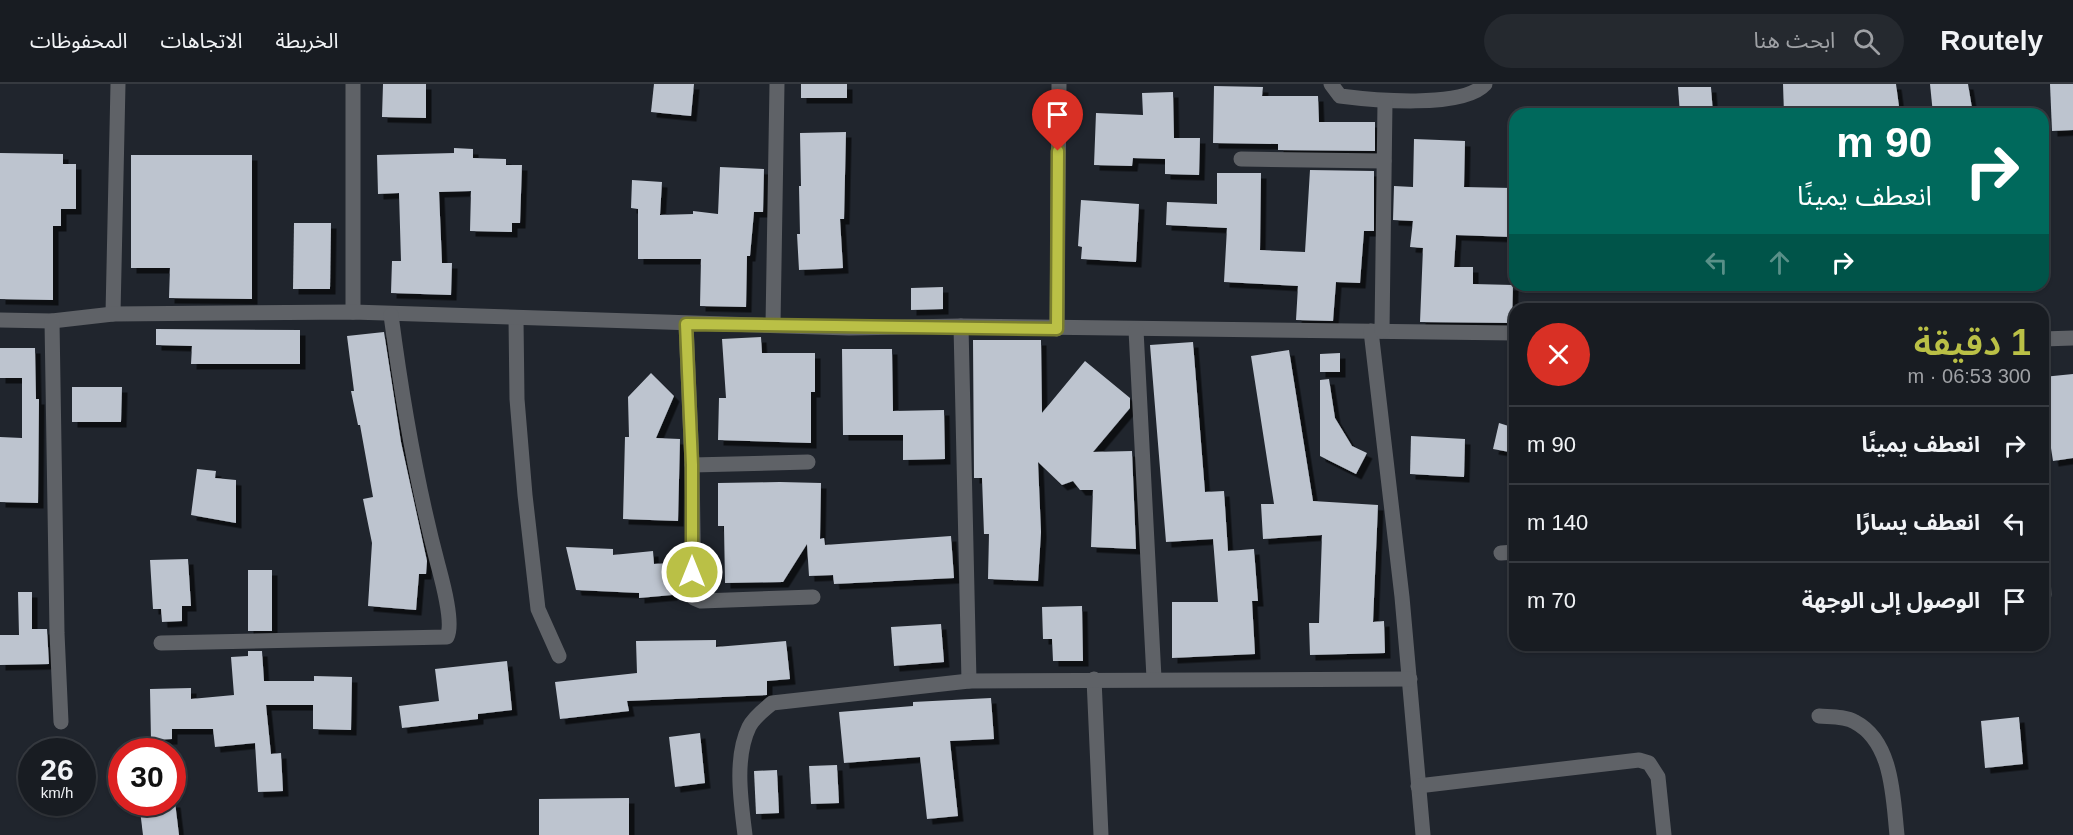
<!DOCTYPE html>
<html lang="ar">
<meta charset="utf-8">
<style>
:root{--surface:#181c22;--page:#25292f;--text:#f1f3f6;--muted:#9fa1a5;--line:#363a40;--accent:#bac046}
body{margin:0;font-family:Arial,"Noto Sans Arabic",sans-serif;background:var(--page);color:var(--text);direction:rtl;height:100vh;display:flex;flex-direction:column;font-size:22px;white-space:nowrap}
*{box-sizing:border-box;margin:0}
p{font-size:20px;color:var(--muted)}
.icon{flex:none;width:33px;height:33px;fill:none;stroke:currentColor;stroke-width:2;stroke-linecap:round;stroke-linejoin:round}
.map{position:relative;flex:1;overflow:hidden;direction:ltr}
.details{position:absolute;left:1509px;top:219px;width:540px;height:348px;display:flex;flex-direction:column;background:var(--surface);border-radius:18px;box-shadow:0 2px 4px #0004,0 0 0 2px var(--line);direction:rtl}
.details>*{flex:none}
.guide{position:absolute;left:1509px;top:24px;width:540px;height:183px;border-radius:18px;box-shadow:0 2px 4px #0004,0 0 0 2px var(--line);direction:rtl;background:#00695c;color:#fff;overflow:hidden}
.speed{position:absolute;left:18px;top:654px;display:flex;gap:12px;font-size:30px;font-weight:700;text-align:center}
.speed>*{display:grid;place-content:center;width:78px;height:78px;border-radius:50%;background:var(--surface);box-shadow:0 2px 4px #0004,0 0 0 2px var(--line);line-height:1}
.speed small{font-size:15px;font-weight:400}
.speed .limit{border:9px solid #d22;background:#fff;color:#111}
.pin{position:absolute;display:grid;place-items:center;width:51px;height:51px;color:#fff;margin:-62px -26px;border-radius:50% 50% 50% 0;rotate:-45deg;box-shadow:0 0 6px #0007}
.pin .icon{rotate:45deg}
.me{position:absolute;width:66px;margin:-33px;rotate:0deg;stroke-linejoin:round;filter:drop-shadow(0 0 4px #0008)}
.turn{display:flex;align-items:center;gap:21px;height:126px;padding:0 18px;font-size:27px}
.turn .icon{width:78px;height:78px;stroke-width:2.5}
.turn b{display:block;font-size:42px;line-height:51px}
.lanes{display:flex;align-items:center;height:57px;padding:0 18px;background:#0003;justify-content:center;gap:30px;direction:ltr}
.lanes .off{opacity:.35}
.round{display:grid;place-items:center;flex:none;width:63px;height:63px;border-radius:32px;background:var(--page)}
.headline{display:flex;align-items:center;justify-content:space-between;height:102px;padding:0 18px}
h1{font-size:36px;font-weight:600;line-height:45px;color:var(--accent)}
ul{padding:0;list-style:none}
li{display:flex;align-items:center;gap:18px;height:78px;padding:0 18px;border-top:2px solid var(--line)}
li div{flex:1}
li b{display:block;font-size:22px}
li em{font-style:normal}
header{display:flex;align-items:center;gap:36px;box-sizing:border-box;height:84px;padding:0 30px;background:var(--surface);border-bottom:2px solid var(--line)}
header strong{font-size:28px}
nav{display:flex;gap:33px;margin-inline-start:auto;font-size:21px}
.search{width:420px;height:54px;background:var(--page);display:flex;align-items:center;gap:15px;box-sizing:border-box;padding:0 21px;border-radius:33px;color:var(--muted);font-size:22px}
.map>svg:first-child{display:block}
.building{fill:#bdc4cf;filter:url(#shadow)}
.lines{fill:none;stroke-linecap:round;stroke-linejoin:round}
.minor{stroke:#5f6267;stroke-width:15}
.route-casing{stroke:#797d2e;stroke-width:15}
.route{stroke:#bac046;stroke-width:10}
</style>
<header>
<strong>Routely</strong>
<div class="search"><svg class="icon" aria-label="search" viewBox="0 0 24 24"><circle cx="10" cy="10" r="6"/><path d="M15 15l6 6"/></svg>ابحث هنا</div>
<nav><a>الخريطة</a><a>الاتجاهات</a><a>المحفوظات</a></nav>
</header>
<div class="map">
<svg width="2073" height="751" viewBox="0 0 2073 751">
<defs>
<filter id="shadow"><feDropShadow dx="5.5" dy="5.5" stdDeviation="0" flood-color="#0009"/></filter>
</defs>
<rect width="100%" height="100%" fill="#20252d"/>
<g class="building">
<path d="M383,0H426V34L382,33Z"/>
<path d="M654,0H694L691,32L651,28Z"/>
<rect x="801" y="0" width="46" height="14"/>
<path d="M1783,0H1896L1900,30H1784Z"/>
<path d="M1930,0H1968L1973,30H1933Z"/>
<path d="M2050,0H2073V46L2052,47Z"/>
<path d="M1214,2L1263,3L1262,12H1318L1319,38H1375V67L1278,66V60L1213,59Z"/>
<path d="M1678,3H1711L1713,30H1680Z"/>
<path d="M1173,8L1174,54H1200L1199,91L1165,90V75L1133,74L1132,82L1094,81L1096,29L1143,31L1142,9Z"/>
<path d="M846,48L844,135H840L843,184L799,186L797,150H800L799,102H801L800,49Z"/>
<path d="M1414,55L1465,57L1464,103L1512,104L1511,153L1456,151L1454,183H1473V200L1513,201L1512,239L1420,238L1423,164L1410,163L1413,137L1393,136L1394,102L1413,103Z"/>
<path d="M454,64L473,65V74L506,75V81H522L520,139H512V148L470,147L471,107L439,108L442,179H452L451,211L391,209L392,177H401L399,109L378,110L377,71L454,69Z"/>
<path d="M0,69L63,70V80H76V125H61V142H53V216L0,215Z"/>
<path d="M131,71H252V215L169,214L170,184H131Z"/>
<path d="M720,83L764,85L763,128H754L750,172H747L746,223L700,222L701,175H638V125L631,124L632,96L662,98L660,131L693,130V127L718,130Z"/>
<path d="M1310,86L1374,87V147H1364L1360,199L1336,198L1333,237L1296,236L1298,202L1224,198L1227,144L1166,141L1167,118L1217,120V89H1261L1260,166L1305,168Z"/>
<path d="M1081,116L1139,120L1136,178L1081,175L1082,163L1078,162Z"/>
<path d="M294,139H331L330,205H293Z"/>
<path d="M943,203V225L911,226V204Z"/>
<path d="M156,245L300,246V280H191L192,262L156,261Z"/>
<path d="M384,248L401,358L427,477L426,490H419L416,526L368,522L372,459L363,415L373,413L360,341H358L351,307H354L347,252Z"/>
<path d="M761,253L762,269H815V308H811V359L718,356L719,314H726L722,255Z"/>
<path d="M973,256H1041L1042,329L1085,277L1130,314V324L1093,368L1132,367L1136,465L1091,463L1093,406H1080L1073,397L1062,401L1038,378L1041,448L1038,497L988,495L989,450H984L982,394H974Z"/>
<path d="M1193,258L1205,408L1224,407L1228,467L1254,465L1258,517H1252L1255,570L1172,574V518H1218L1213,455L1166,458L1150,261Z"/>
<path d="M0,264H35L36,315H39L38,419L0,418V353L22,354V294H0Z"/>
<path d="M842,265H892L893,327L944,326L945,375L903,376V351H843Z"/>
<path d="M1289,266L1313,417L1378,421L1373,538L1384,537L1385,569L1310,571L1309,539H1319L1322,451L1263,455L1261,420H1274L1251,272Z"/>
<path d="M1340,269V288H1320V270Z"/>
<path d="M651,289L674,312L656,354L680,355L678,437L623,435L625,353H629L628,313Z"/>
<path d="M2073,290V374L2053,377L2043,313V293Z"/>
<path d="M1329,295L1335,334L1352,362L1367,369L1356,390L1320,372V296Z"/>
<path d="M72,303H122L121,338H72Z"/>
<path d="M1499,339L1515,344V369L1493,365Z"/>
<path d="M1411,352L1465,355L1464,393L1410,390Z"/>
<path d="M197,385L216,387L215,394L236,396V439L191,431Z"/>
<path d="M780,398L821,399L820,455L824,454L825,461L951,452L954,494L834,500L833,491L809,492L807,460L783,498L725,499L724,442H718V399Z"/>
<path d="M566,463L613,465V471L653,467L654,480L669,479L672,511L639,514V509L576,506Z"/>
<path d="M188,475L191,522H182V537L162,538L161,525H153L150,476Z"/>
<rect x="248" y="486" width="24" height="61"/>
<path d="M18,508H32V545H47L49,580L0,581V551H19Z"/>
<path d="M1082,522L1083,577H1053L1052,555H1043L1042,523Z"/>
<path d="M941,540L944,578L894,582L891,543Z"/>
<path d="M716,556V563L786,557L790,595L767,597V611L627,617L629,627L560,635L555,598L637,589L636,557Z"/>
<path d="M248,567H262L264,597H314V592L352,593L351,646L313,645V621H266L271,670L281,669L283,707L258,708L255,659L215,663L213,645H172V655L151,656L150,605L191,604V615L234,611L231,573L248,572Z"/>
<path d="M507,577L512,626L478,630V635L402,644L399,622L439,617L435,585Z"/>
<path d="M991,614L994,655L950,657L958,732L927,735L920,673L844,679L839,628L913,622V618Z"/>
<path d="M2019,633L2023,680L1985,684L1981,637Z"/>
<path d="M700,649L705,699L675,703L669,653Z"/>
<path d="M837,681L839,719L811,720L809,682Z"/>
<path d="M777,686L779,729L756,730L754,687Z"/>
<path d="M629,714V751H539V715Z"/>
<path d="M139,718H175L179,751H143Z"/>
</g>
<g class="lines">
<g class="minor">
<path d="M353,0V228"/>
<path d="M1331,0L1340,12C1371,16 1463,25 1485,0"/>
<path d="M1241,75L1384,77"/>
<path d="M113,230L118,0"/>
<path d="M516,235L517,315L525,411L538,525L559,572"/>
<path d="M0,236L52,237L113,230L353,228L849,244L961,242L1515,249"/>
<path d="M52,237L57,549L61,638"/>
<path d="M686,240L692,381L694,514L701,517L813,513"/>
<path d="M773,241L777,0"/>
<path d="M961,242L969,597"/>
<path d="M1057,245L1059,0"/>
<path d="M1136,246L1154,594"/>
<path d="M1371,247L1402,513L1423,751"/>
<path d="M1382,247L1385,18"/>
<path d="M2043,255L2073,254"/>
<path d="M692,381L808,378"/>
<path d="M1501,469L1515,468"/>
<path d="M2043,494L2044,511"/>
<path d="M161,559L447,553C454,539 442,496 438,481C416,398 402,315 391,231"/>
<path d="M1094,595L1101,751"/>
<path d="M1819,632C1830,633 1845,632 1855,638C1893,658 1893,714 1897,751"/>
<path d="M1418,702L1639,676L1649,679L1658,693L1664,751"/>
<path d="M745,751C741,718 734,674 749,643C754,633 764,626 772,619L969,597L1410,595"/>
</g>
</g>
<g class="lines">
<defs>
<path id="route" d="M692,488V381L686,240L1057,245L1058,67"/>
</defs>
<use href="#route" class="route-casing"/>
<use href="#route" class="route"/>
</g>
</svg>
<div class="speed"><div>26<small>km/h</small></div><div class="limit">30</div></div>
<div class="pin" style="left:1058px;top:67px;background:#d93025"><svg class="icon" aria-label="arrive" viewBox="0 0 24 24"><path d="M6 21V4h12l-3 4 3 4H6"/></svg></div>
<svg class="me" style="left:692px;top:488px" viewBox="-20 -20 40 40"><circle r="17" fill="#bac046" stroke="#fff" stroke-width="3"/><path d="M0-11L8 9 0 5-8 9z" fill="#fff"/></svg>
<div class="guide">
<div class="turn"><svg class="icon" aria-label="right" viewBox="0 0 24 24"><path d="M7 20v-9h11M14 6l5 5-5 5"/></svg><div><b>90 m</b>انعطف يمينًا</div></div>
<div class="lanes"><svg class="icon off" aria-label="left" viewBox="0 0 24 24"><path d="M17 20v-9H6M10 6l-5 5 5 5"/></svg><svg class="icon off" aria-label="ahead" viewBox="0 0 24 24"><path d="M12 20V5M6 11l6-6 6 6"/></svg><svg class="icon" aria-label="right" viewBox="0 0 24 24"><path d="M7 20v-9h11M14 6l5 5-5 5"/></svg></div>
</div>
<section class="details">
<div class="headline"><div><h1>1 دقيقة</h1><p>300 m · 06:53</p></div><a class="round" style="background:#d93025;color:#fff"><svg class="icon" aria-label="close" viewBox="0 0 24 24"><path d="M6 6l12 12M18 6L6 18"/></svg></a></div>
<ul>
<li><svg class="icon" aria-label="right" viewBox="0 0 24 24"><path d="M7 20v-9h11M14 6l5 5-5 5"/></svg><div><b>انعطف يمينًا</b></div><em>90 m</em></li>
<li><svg class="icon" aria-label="left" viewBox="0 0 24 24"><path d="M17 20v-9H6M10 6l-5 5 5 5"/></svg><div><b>انعطف يسارًا</b></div><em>140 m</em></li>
<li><svg class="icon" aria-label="arrive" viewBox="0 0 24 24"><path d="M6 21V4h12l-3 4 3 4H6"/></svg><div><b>الوصول إلى الوجهة</b></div><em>70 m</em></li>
</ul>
</section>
</div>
